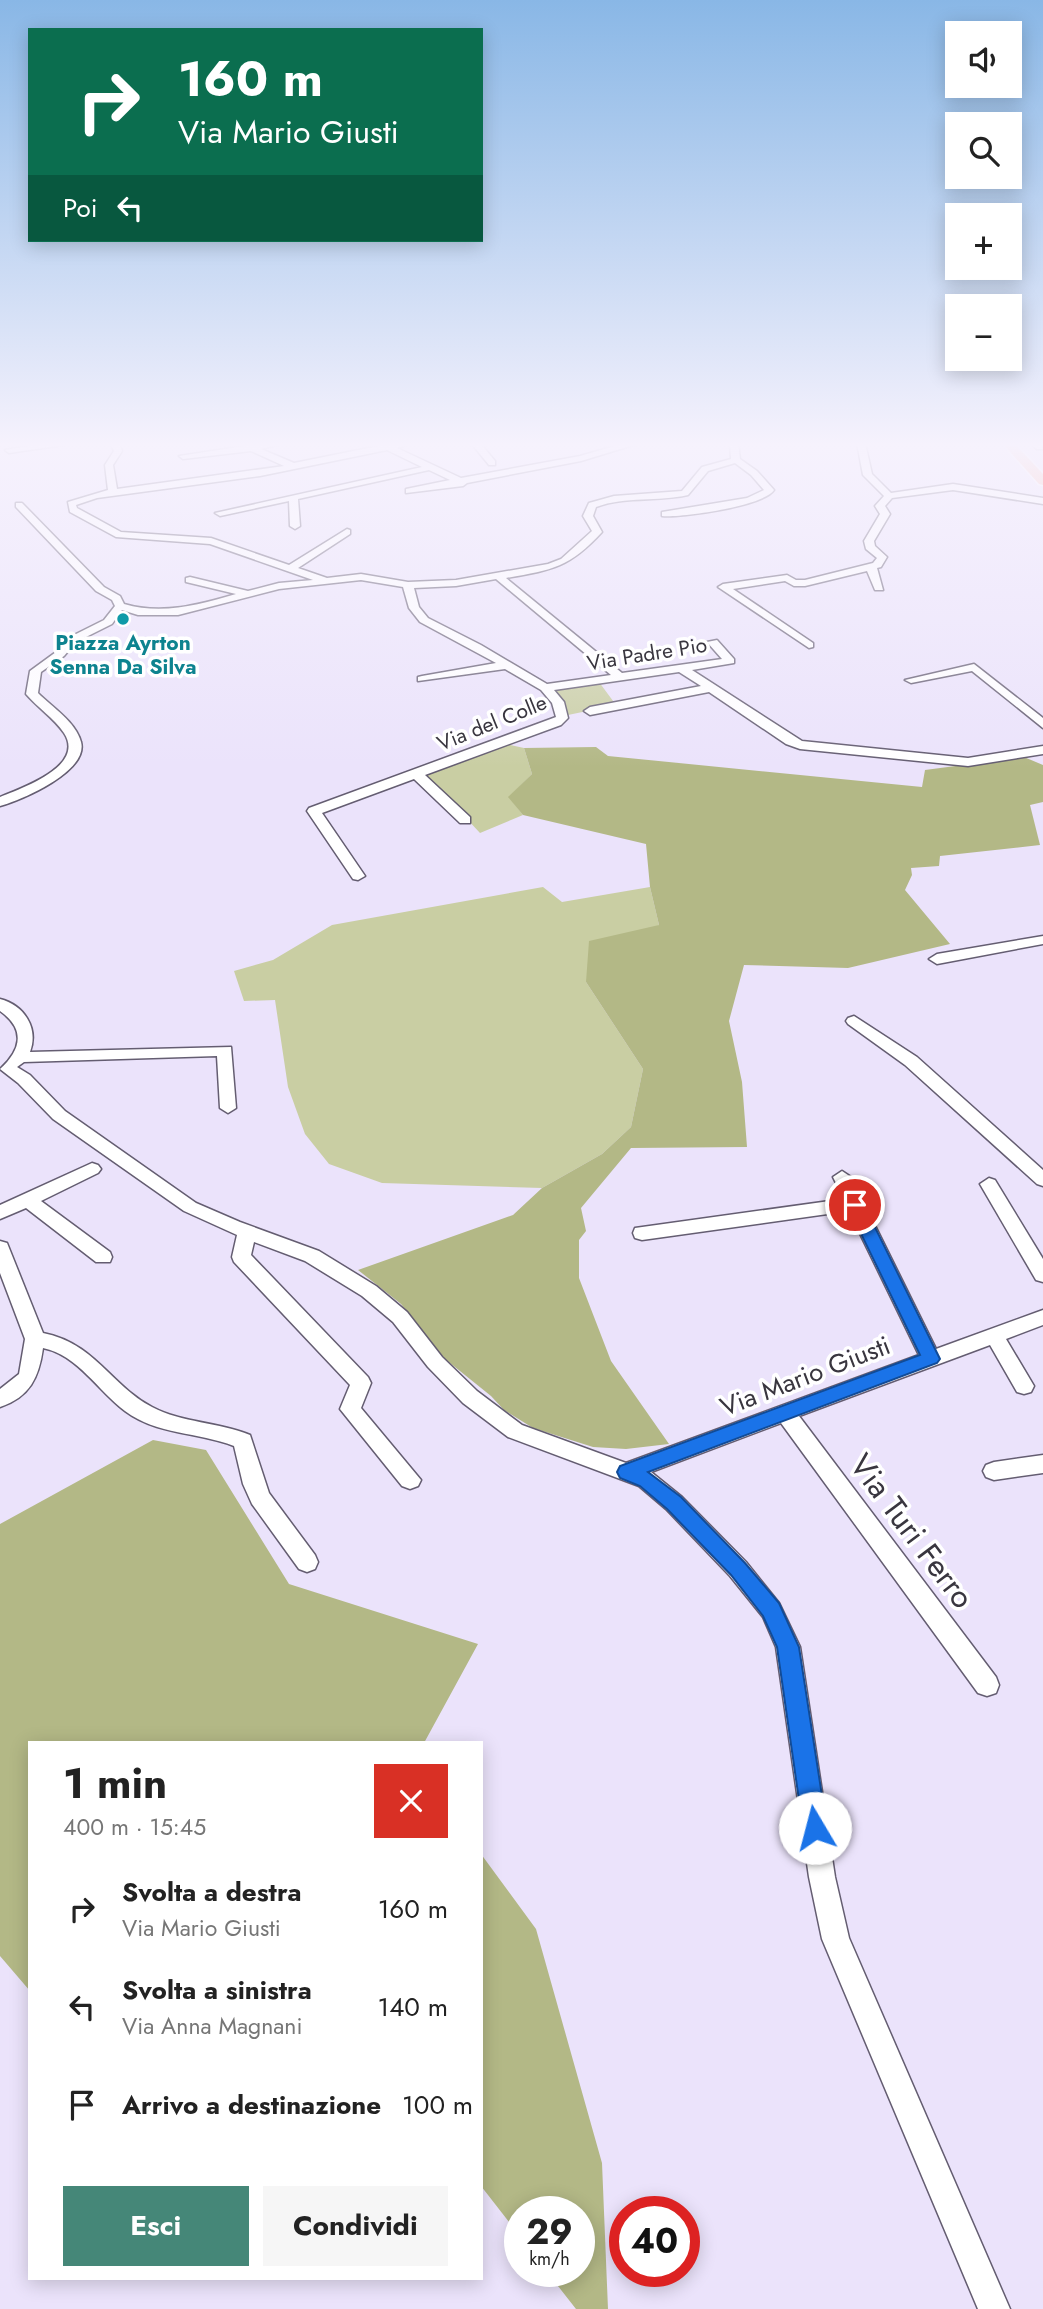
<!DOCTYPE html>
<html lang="it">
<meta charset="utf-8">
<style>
:root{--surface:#fff;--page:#f6f6f6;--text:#222;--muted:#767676;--accent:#458778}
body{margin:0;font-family:Jost,sans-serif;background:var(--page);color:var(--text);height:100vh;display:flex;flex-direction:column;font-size:26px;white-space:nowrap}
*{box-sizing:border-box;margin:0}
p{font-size:23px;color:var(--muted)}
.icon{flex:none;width:38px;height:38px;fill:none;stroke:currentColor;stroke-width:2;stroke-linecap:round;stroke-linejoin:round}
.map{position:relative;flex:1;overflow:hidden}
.panel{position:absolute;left:28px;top:1741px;width:455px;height:539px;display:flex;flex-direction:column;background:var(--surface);border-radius:0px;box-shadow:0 4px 18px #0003}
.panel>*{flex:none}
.hud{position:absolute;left:28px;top:28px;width:455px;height:214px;border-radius:0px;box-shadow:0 4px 18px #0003;background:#0b6e4f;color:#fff;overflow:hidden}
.buttons{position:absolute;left:945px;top:21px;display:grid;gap:14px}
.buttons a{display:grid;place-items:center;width:77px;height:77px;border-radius:0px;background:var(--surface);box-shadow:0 4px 18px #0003;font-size:35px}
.speed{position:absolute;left:504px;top:2196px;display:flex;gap:14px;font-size:35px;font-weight:700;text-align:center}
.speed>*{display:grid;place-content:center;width:91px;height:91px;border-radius:50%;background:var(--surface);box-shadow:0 4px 18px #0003;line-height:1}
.speed small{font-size:18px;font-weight:400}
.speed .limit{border:10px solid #d22;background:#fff;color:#111}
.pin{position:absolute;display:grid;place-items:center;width:60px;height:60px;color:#fff;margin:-30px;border:4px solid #fff;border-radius:50%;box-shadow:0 2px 7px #0007}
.me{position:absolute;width:77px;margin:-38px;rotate:352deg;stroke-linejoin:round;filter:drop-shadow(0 0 5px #0008)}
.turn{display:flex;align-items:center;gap:24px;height:147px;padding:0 35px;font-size:32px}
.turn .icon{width:91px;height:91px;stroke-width:2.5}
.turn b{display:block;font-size:49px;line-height:60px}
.then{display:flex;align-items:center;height:66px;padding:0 35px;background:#0003;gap:14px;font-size:26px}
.round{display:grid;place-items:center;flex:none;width:74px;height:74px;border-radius:0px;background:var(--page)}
.summary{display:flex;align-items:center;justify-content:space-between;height:119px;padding:0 35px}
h1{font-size:42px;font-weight:700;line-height:52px}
.primary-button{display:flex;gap:14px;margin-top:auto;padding:14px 35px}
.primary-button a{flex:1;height:80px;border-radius:0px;background:var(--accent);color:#fff;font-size:28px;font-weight:700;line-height:80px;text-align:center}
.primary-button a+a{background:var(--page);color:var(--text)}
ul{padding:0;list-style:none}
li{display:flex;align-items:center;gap:21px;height:98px;padding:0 35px}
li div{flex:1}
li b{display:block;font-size:26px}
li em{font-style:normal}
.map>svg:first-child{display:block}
.green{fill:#c9cea3}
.forest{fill:#b3b886}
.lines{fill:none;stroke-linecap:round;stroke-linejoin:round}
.minor-casing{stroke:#645d71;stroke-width:3}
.major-casing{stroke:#fff;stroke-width:3}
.minor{fill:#fff;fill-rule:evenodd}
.major{fill:#fdb396;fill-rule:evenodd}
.route{fill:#1a73e8;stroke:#114b97;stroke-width:2}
.culture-dot{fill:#0f9aa8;stroke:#fff;stroke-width:2.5}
.labels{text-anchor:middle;stroke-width:7;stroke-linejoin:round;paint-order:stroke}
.far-culture-label{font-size:21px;font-weight:bold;fill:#0d838f;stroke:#fff}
.far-street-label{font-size:21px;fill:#39363f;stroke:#fff}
.street-label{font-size:26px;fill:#39363f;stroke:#fff}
.near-street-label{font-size:32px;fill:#39363f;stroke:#fff}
</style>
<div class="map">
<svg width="1043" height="2309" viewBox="0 0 1043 2309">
<rect width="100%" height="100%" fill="#ebe3fb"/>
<g class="green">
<path d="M599,682L616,705L568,715L564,704L551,689Z"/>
<path d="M506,744L524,748L532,774L509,797L523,815L480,833L425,774Z"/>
<path d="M543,887L562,902L650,887L659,925L586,982L643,1069L631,1127L602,1154L542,1188L382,1183L329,1164L305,1134L288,1087L275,1000L244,1001L234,971L273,960L332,925Z"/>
</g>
<g class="forest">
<path d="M596,747L608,756L922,787L925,770L1024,757L1043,765V802L1030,805L1040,845L940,856L939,866L911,868L912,875L905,890L950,944L848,968L744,965L729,1021L742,1082L747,1147L631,1148L581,1208L586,1231L579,1240V1278L611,1361L669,1444L626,1449L593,1447L533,1428L504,1410L491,1396L445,1359L401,1304L358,1270L513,1215L542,1188L602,1154L631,1127L643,1069L586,982L589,941L659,925L650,887L646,844L523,815L508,797L532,774L524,748Z"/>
<path d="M153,1440L206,1450L289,1584L478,1644L424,1743H30V1991L0,1956V1524Z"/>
<path d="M481,1854L536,1929L602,2163L608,2309H576L547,2272H579V2212H520V2236L481,2186Z"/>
</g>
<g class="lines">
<defs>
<g id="minor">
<path d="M46,443H77L9,453L5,450Z"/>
<path d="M110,443H119L122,451L113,465L117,489L284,466L251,451L183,459L179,456L264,443H284L261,449L294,463L393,443H412L397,448L461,478L580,456L625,443H640L581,461L467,483L463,486L406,493V489L450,480L429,470L298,499L300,526L295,529L290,526L289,501L220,516L215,513L422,467L387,450L260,476L97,498L76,505L77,508L121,532L211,538L289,565L347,529L350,530V534L298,568L327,578L361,574L408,582L456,580L548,564L561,559L592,531L583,516L589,503L614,496L682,491L702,467L731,459L730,443H738L740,459L757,471L774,490C764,506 681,518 662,516V512L747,498L764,490L751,475L735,463L708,471L688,495C658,502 626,496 596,507L593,516L602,532C569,568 552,570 506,578L622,673L722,659L707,642L717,640L734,659V663L692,670L802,741L968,758L1043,746V754L968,766L800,749L786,744L709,692L590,715L584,711L590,707L701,686L679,672L554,690L564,702L568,718L561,725L425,775L470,817V823H460L414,779L322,813L365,876L358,880L353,879L307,811L309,808L556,717L552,703L541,690L505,669L418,681V677L422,676L496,663L420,622L409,608L403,587L361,580L279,589L178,615H138L122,610L112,624L76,642L64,656L41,672L38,693C52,707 76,722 81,742C89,771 22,800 0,806V797C22,788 86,766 64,733C54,718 38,708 26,694L30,671L56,652L68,638L104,620L115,606L112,600L96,591L16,507V503H22L104,587L120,596L124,604C162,615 199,605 236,594L186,582V578L190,577L248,591L279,583L313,580L210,544L116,537L70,512L68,502L108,490L105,465L114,451ZM496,579L611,675L547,684L481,645L428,618L419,607L414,588L456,586Z"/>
<path d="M471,443H480L495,461V465H489Z"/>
<path d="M857,443H865L872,474L891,493L953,484L1043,498V504L953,490L892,498L885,506L890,514L874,541L875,546L887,557L881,567L877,568L883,590H875L867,571L805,586H794L785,581L733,589L813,643V647L809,648L718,587L723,584L787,575L796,580H805L873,563L877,558L866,549L864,541L880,514L875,506L884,496L863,475Z"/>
<path d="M1030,443H1040L1043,449H1037Z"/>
<path d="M974,664L1043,718V728L972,671L911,683L905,680Z"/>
<path d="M1043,936V944L937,964L929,959L937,954Z"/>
<path d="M0,999C24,1005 39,1028 30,1052L231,1047L236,1108L228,1113L220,1108L217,1056L24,1062L17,1067L30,1075L65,1111L196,1203L240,1222L319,1251L376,1286L407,1312L442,1357L477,1391L522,1425L626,1463L919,1355L849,1211L642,1240L635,1238L633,1233L635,1228L844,1199L833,1177L842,1171L851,1177L936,1349L1043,1310V1325L1006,1339L1034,1386L1031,1392L1024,1394L1017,1392L990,1345L799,1416L996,1677L999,1685L996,1693L987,1696L978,1693L781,1423L651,1472L682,1497L746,1562L779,1603L800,1647L835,1877L849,1938L1010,2309H978L822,1939L809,1877L776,1647L763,1617L730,1576L666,1509L639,1486L508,1437L463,1403L428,1367L393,1322L362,1296L305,1261L254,1242L251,1255L368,1377L371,1383L361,1408L421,1480L418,1486L410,1489L402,1486L340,1409L350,1385L234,1262L232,1257L237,1235L184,1211L53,1119L18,1083L0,1069C20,1051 27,1030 0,1011Z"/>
<path d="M854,1016L917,1057L1043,1170V1186L1037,1184L905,1065L848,1024L846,1021L848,1018Z"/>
<path d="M92,1163L98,1165L101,1169L98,1173L41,1201L110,1252L112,1257L110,1262H96L26,1208L0,1219V1205Z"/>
<path d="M989,1178L995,1180L1043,1259V1282L1036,1280L980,1184Z"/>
<path d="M0,1241L7,1243L43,1333C95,1343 110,1385 152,1407C182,1423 219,1422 250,1435L269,1493L315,1555L318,1562L315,1569L307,1572L299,1569L252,1504L243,1484L234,1446C198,1432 157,1435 125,1411C98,1391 78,1355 43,1348C39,1377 30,1397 0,1407V1389L19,1374L25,1339L0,1273Z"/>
<path d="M1043,1455V1473L994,1480L986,1477L983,1471L986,1465L994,1462Z"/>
</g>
<path id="major" d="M1002,443H1014L1043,474V485L1039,484Z"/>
</defs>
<use href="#minor" class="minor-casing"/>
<use href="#major" class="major-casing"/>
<use href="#minor" class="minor"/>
<use href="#major" class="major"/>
</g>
<linearGradient id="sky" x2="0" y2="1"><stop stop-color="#89b7e6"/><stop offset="0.58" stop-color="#f6f2fd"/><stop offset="1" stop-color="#f6f2fd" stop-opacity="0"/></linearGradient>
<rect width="1043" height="767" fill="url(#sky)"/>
<path class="route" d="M855,1199L864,1205L940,1359L937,1363L648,1472L681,1497L745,1563L779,1603L799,1647L827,1828L823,1836L815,1839L807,1836L803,1828L777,1647L763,1616L731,1575L667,1509L640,1486L620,1478L617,1472L620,1466L920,1355L847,1205Z"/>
<circle class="culture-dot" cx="123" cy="619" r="7"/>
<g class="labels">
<g class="far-culture-label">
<text x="123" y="650">Piazza Ayrton<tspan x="123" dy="24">Senna Da Silva</tspan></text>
</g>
<g class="far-street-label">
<text transform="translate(647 654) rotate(-9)" y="7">Via Padre Pio</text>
<text transform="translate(492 723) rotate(-22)" y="7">Via del Colle</text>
</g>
<g class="street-label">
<text transform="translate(805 1376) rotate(-21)" y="9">Via Mario Giusti</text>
</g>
<g class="near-street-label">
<text transform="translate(912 1531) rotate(53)" y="11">Via Turi Ferro</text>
</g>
</g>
</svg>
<div class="buttons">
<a><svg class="icon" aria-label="sound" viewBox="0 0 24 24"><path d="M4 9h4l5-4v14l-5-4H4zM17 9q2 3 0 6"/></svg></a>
<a><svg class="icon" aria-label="search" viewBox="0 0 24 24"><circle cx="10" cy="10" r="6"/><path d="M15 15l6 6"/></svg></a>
<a>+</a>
<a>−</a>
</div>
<div class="speed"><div>29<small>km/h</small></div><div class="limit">40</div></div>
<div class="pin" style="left:855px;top:1205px;background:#d93025"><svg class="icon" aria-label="arrive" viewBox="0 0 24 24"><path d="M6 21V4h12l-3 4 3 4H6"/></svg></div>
<svg class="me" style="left:815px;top:1828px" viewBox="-20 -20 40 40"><circle r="19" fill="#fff"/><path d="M0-13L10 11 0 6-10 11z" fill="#1a73e8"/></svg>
<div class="hud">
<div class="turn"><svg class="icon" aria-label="right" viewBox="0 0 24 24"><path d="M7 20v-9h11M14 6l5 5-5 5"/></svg><div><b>160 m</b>Via Mario Giusti</div></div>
<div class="then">Poi<svg class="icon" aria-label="left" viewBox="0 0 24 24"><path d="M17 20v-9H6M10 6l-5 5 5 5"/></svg></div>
</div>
<section class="panel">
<div class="summary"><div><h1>1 min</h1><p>400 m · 15:45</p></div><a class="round" style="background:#d93025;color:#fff"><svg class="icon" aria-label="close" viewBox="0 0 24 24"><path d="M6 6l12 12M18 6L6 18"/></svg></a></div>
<ul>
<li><svg class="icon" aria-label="right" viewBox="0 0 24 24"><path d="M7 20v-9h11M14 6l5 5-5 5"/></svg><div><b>Svolta a destra</b><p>Via Mario Giusti</p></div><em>160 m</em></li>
<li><svg class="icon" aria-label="left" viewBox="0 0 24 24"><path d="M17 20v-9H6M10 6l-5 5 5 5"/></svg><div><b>Svolta a sinistra</b><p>Via Anna Magnani</p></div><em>140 m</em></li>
<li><svg class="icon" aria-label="arrive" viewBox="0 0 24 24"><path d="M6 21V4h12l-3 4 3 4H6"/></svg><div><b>Arrivo a destinazione</b></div><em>100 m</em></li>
</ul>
<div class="primary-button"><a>Esci</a><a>Condividi</a></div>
</section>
</div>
